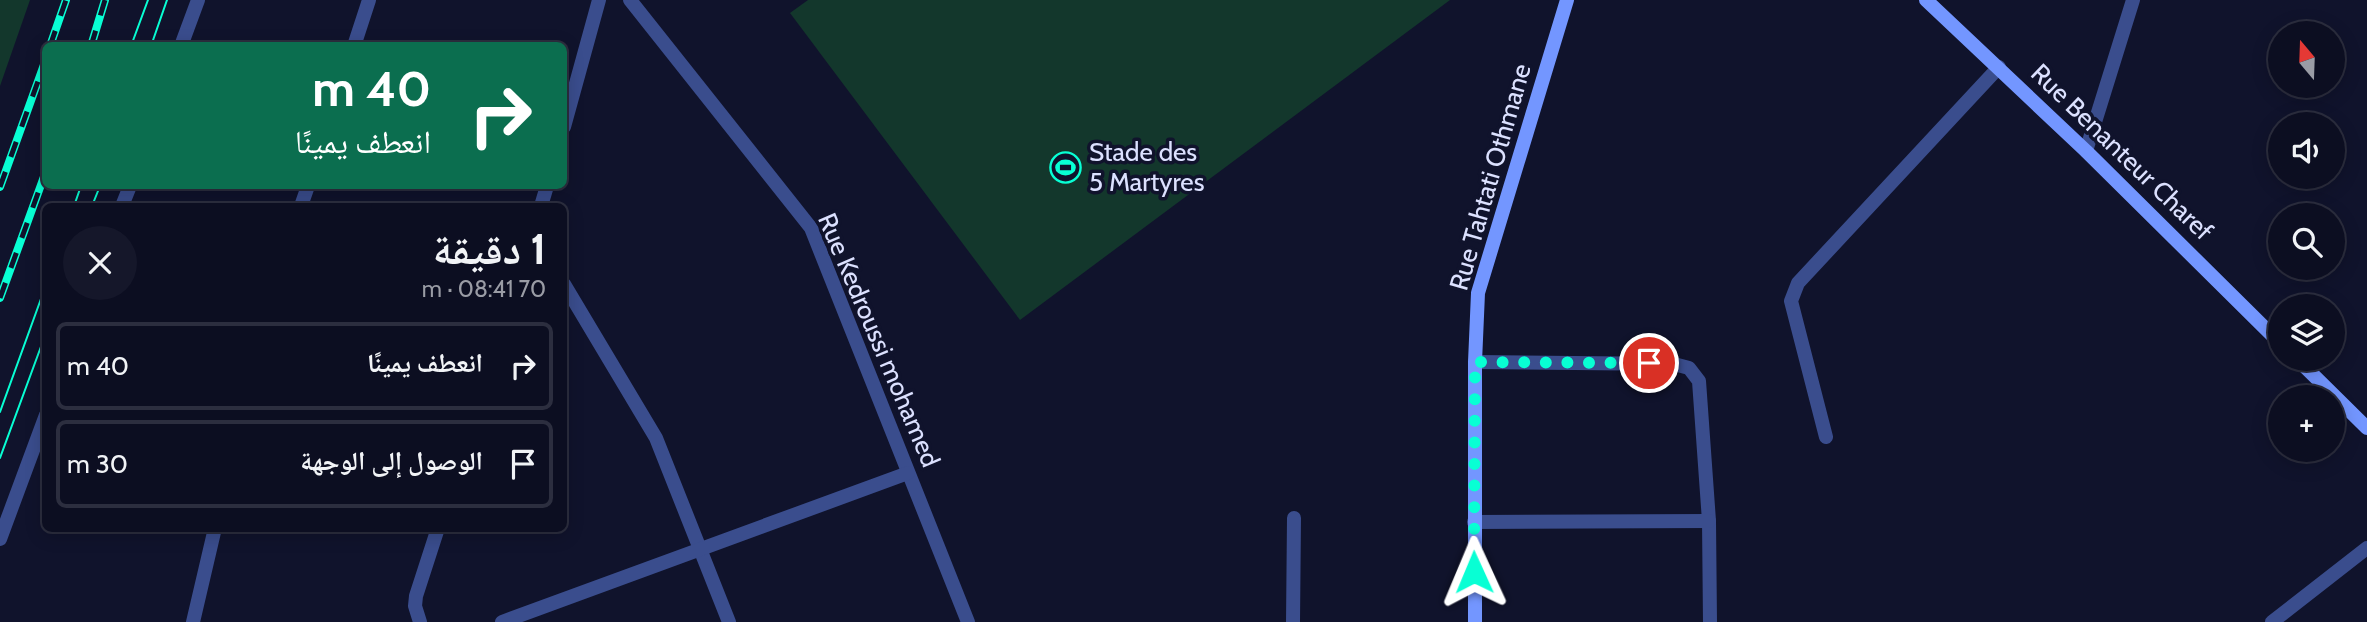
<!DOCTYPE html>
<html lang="ar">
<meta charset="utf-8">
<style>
:root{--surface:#0c0e21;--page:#15172a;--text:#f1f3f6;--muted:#9a9ca5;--line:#2c2e3f}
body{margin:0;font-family:Cabin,"Noto Naskh Arabic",sans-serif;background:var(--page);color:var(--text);direction:rtl;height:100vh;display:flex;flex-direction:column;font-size:26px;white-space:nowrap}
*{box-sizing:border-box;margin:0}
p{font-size:23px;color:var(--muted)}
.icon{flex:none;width:38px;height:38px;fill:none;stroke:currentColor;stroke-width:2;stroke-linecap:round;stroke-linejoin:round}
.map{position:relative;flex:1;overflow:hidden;direction:ltr}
.side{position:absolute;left:42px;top:203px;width:525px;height:329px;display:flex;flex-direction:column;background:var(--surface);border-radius:10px;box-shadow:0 4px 18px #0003,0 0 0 2px var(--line);direction:rtl}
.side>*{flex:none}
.banner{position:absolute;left:42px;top:42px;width:525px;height:147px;border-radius:10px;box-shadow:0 4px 18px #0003,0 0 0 2px var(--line);direction:rtl;background:#0b6e4f;color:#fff;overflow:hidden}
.needle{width:46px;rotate:341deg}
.fabs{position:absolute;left:2268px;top:21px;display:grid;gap:14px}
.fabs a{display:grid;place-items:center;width:77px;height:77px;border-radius:50%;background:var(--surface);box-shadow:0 4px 18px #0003,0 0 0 2px var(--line);font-size:35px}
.pin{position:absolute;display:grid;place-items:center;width:60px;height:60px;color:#fff;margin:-30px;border:4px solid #fff;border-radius:50%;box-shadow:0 2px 7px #0007}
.me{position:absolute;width:77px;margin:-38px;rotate:359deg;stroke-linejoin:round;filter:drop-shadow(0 0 5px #0008)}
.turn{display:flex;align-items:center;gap:24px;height:147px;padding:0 21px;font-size:32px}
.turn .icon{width:91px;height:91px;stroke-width:2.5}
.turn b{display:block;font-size:49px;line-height:60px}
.round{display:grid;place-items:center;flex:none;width:74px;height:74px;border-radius:37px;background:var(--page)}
.summary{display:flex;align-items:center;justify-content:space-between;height:119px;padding:0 21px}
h1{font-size:42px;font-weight:700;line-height:52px}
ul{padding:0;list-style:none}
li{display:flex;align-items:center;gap:21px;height:88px;margin:0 14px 10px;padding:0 7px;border:4px solid var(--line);border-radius:10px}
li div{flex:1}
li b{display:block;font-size:26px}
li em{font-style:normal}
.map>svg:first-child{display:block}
.green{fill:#13372c}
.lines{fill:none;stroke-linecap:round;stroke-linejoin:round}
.minor{stroke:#3a4d8d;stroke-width:14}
.secondary{stroke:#7396ff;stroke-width:14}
.tram{stroke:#08ffd4;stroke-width:2}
.rail-casing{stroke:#08ffd4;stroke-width:8}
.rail{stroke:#10132c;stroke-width:5;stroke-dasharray:16;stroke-linecap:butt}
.route{stroke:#08ffd4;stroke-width:12;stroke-dasharray:0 21.6}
.labels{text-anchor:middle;stroke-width:7;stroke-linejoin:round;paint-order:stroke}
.poi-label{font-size:26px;fill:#dce1ff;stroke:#10132c;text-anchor:start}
.street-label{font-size:26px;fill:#dce1ff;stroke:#10132c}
</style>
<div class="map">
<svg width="2367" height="622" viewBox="0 0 2367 622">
<rect width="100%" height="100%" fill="#10132c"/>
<g class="green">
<path d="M0,0H30L0,86Z"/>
<path d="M808,0H1450L1020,320L790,13Z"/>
</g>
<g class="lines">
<g class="minor">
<path d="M630,0L811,228L968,622"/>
<path d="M181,46L198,0"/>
<path d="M354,46L369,0"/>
<path d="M564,127L599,0"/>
<path d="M2086,151L2133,0"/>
<path d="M122,206L130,186"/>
<path d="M301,206L308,186"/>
<path d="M541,206L547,186"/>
<path d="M564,284L656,438L729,622"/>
<path d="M1475,362L1674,364L1689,368L1699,381L1709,521L1710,622"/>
<path d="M1826,437L1791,301L1798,283L1999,67"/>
<path d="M1474,522L1709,521"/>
<path d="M0,539L46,415"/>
<path d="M193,622L215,528"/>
<path d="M420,622L415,606L416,596L438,528"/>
<path d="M502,622L908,473"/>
<path d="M1293,622L1294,518"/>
<path d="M2272,622L2367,548"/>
</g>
<g class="secondary">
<path d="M1926,0L2086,151L2280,343"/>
<path d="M2297,359L2367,428"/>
<path d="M1475,622V362L1478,293L1567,0"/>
</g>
<g class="tram">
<path d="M131,46L148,0"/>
<path d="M151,46L167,0"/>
<path d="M74,206L81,186"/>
<path d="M92,206L100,186"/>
<path d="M0,412L46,285"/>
<path d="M0,458L46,333"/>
</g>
<defs>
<g id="rail">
<path d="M50,46L66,0"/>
<path d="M91,46L105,0"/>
<path d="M0,187L46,59"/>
<path d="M0,298L46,171"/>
</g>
</defs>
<use href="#rail" class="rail-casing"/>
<use href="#rail" class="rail"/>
</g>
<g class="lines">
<path class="route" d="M1474,572L1475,362L1649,363"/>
</g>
<defs>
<symbol id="stadium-ring" viewBox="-11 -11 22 22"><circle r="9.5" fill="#10132c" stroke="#08ffd4" stroke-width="1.5"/><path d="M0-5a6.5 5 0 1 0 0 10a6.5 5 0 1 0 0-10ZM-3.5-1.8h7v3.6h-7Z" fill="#08ffd4"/></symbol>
</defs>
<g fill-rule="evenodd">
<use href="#stadium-ring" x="1048" y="150" width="35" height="35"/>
</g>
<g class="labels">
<g class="poi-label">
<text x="1089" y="161">Stade des<tspan x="1089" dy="30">5 Martyres</tspan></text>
</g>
<g class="street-label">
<text transform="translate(2122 152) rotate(44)" y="9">Rue Benanteur Charef</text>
<text transform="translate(1490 177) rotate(-74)" y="9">Rue Tahtati Othmane</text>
<text transform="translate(879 340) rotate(67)" y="9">Rue Kedroussi mohamed</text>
</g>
</g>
</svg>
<div class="fabs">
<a><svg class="needle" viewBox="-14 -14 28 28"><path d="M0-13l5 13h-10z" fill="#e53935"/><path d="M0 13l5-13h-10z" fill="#9a9ca5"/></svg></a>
<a><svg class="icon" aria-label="sound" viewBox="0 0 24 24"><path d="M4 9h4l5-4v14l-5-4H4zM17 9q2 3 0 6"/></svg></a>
<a><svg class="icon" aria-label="search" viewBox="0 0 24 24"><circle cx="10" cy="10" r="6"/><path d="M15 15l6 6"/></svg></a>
<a><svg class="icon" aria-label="layers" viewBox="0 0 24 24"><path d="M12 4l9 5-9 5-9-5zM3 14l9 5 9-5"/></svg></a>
<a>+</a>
</div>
<div class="pin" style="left:1649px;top:363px;background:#d93025"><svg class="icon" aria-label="arrive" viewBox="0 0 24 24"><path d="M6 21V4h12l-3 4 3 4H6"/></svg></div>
<svg class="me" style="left:1474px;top:572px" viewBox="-20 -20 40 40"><path d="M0-17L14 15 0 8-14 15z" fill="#08ffd4" stroke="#fff" stroke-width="4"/></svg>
<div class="banner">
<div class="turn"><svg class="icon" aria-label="right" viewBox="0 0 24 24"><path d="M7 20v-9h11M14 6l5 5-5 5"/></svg><div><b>40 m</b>انعطف يمينًا</div></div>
</div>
<section class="side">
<div class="summary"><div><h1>1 دقيقة</h1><p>70 m · 08:41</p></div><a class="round"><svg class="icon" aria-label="close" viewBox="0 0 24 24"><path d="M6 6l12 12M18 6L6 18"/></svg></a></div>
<ul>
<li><svg class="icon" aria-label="right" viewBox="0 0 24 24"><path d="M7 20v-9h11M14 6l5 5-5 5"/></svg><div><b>انعطف يمينًا</b></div><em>40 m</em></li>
<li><svg class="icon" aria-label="arrive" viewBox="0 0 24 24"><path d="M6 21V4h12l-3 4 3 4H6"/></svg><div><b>الوصول إلى الوجهة</b></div><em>30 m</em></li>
</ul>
</section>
</div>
